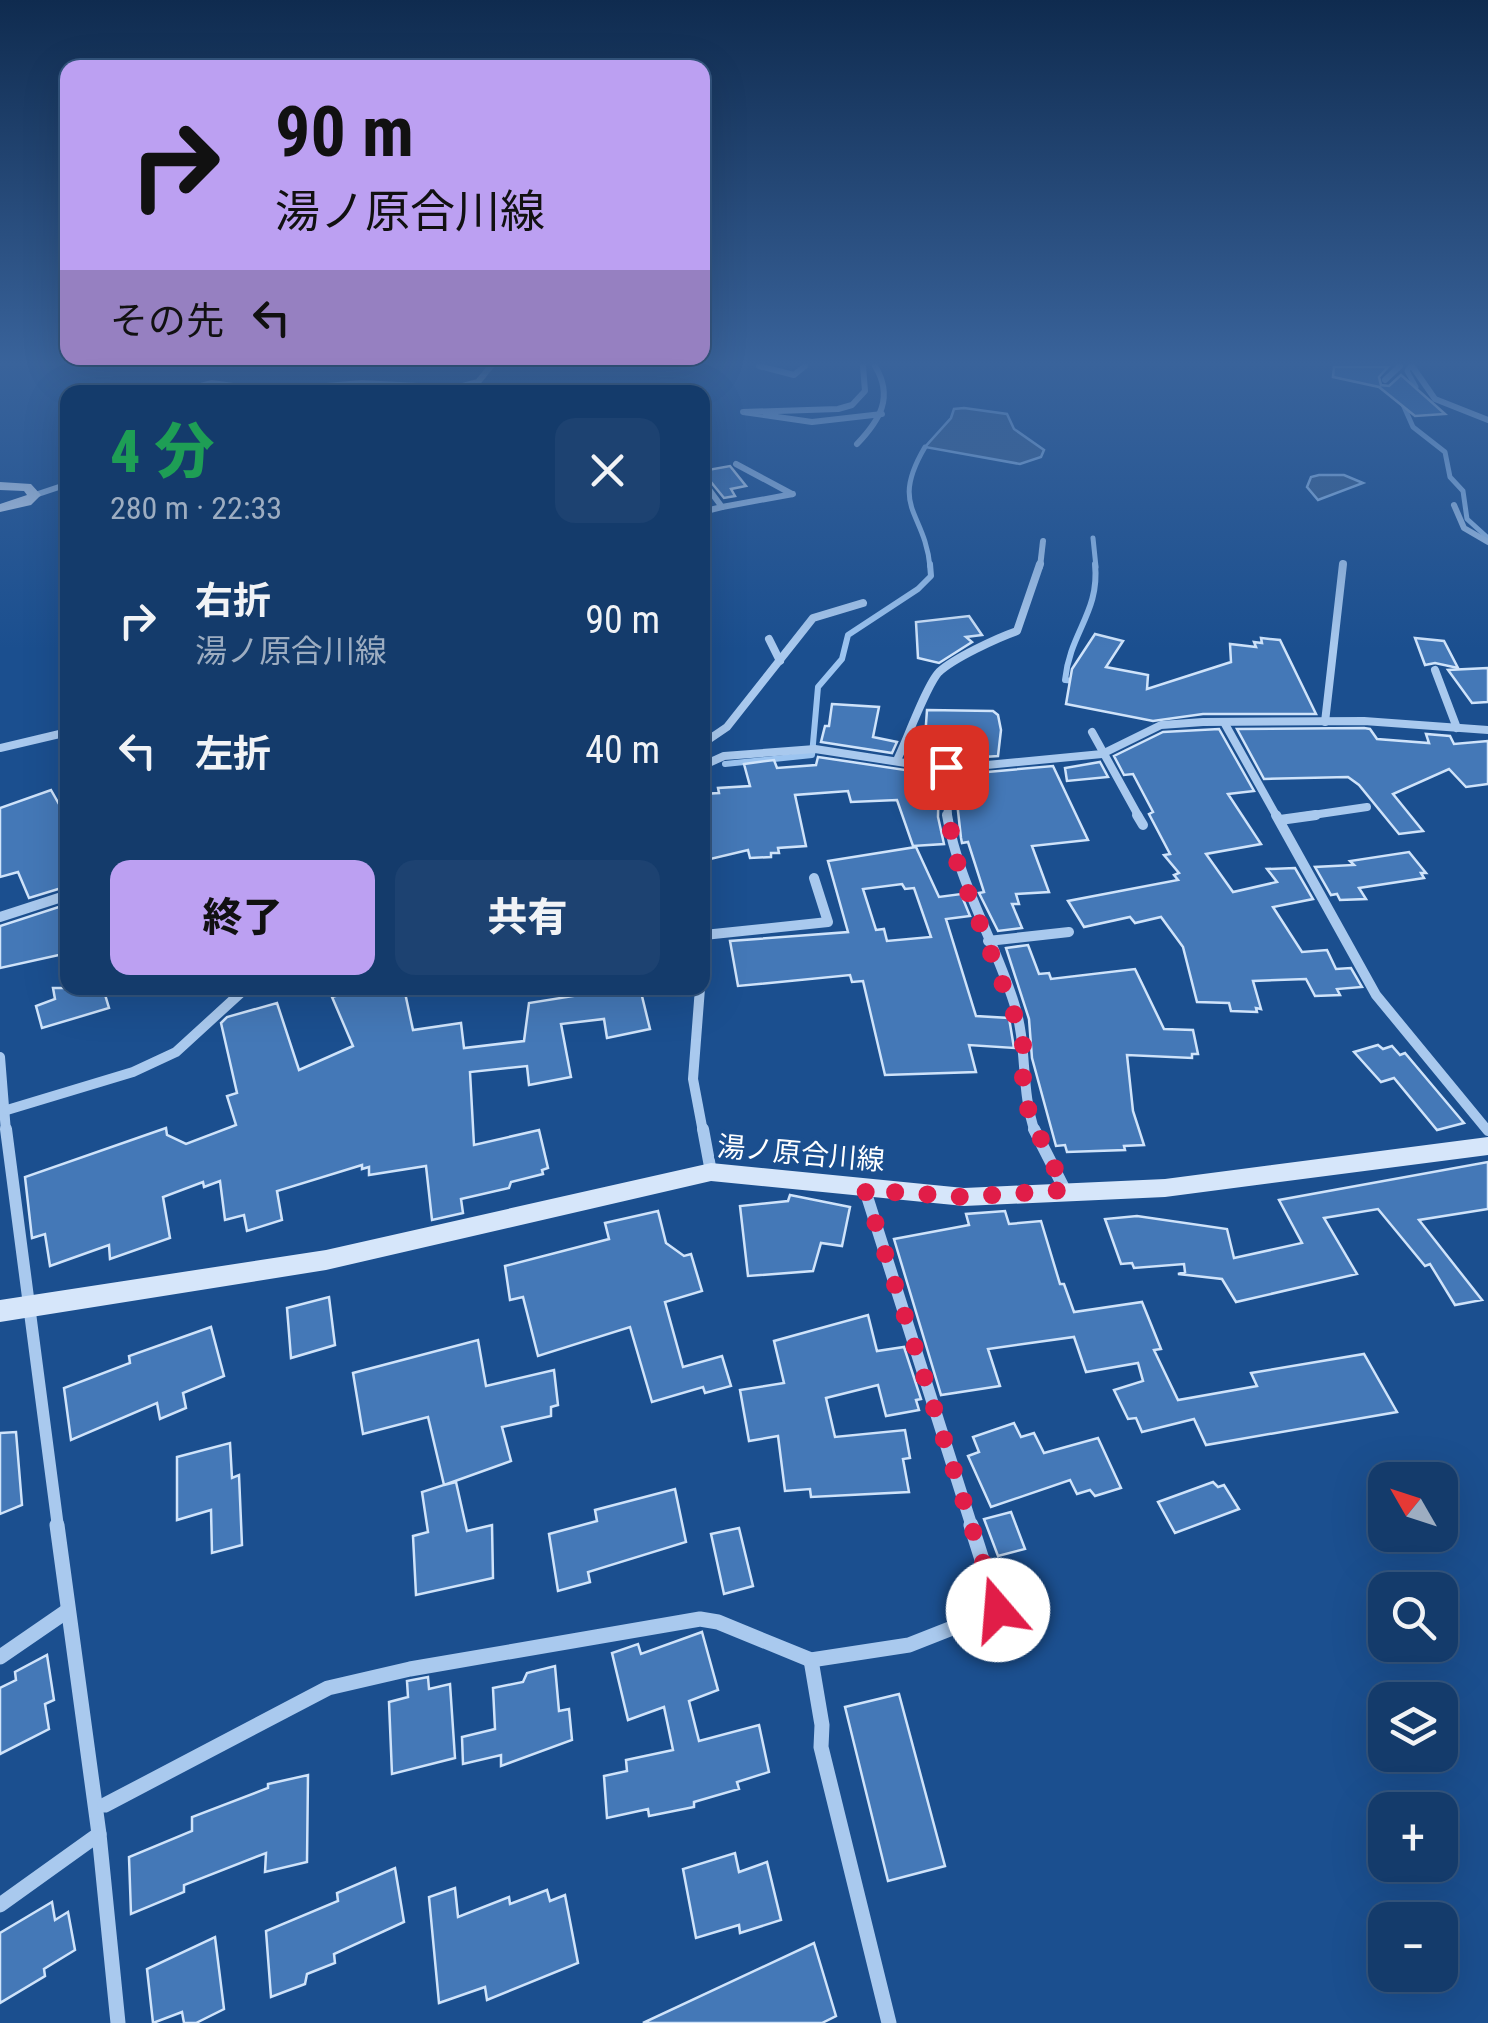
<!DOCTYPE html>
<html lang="ja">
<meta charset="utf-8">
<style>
:root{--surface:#143b6b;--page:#1d4271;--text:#f1f3f6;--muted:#9dadc1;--line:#33557e;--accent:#bca0f2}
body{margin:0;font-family:"Roboto Condensed","Noto Sans JP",sans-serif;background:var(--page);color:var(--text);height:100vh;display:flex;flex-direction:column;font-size:38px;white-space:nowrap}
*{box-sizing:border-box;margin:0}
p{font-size:32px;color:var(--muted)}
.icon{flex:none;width:55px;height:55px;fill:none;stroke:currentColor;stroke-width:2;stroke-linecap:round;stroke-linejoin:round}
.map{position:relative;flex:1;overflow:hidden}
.panel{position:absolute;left:60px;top:385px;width:650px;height:610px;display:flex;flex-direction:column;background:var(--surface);border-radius:20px;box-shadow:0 10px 40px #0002,0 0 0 2px var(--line)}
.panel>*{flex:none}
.guide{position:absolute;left:60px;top:60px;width:650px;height:305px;border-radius:20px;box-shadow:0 10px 40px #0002,0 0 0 2px var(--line);background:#bca0f2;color:#111;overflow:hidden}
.needle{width:65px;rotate:309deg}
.buttons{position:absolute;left:1368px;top:1462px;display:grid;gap:20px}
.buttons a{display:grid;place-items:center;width:90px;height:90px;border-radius:20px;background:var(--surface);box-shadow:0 10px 40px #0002,0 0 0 2px var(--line);font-size:50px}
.pin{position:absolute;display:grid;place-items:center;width:85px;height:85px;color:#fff;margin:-42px;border-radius:20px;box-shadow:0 5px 15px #0006}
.me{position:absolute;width:110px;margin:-55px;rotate:342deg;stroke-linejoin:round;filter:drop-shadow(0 0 8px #0008)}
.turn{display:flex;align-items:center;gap:35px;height:210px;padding:0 50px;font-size:45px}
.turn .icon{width:130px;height:130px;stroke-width:2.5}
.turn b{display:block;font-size:70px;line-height:85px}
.then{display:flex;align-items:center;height:95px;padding:0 50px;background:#0003;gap:20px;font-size:38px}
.round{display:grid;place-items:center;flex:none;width:105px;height:105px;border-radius:20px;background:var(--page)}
.overview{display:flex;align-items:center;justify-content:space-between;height:170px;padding:0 50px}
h1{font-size:60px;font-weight:800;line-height:75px;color:#1e9e55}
.action{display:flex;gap:20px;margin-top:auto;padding:20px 50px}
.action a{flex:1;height:115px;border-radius:20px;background:var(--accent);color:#111;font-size:40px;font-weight:800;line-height:115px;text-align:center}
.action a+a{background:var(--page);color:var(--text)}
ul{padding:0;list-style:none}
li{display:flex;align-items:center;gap:30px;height:130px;padding:0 50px}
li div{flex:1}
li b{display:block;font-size:38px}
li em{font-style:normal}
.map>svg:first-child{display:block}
.water{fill:#3c6290;stroke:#9cc4f0;stroke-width:2.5}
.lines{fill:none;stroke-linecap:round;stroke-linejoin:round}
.stream-far1{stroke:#9cc4f0;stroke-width:5}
.stream{stroke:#9cc4f0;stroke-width:6}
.building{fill:#4478b7;stroke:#cfe3fa;stroke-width:2.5;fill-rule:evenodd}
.street-far4{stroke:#a9c9ee;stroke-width:6}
.street-far3{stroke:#a9c9ee;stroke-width:8}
.street-far2{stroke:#a9c9ee;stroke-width:10}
.street-far1{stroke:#a9c9ee;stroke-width:12}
.street{stroke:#a9c9ee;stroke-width:15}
.secondary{fill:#d6e6fa;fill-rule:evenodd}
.route{stroke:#e11d48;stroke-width:18;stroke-dasharray:0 32.4}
.labels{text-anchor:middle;stroke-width:8;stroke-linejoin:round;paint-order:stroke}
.street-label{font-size:28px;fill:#fff;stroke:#1b4f8f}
</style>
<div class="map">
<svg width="1488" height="2023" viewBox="0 0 1488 2023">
<rect width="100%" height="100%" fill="#1b4f8f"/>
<g class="water">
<path d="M964,408L1007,414L1014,429L1044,450L1041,457L1020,464L925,447L951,418L954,409Z"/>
<path d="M1319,475H1344L1363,483L1318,500L1307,487L1311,477Z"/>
</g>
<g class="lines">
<g class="stream-far1">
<path d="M1409,390L1416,387L1407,371L1410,366"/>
<path d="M1401,400L1413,427L1445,452L1450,477L1463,491L1467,519L1488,538"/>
<path d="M925,447C889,508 925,511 930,567"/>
<path d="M1093,538L1096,567"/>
</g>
<g class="stream">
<path d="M1076,681L1065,680C1070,632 1100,612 1095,564"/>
<path d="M725,764L812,755L818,687L842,659L848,635L918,589L931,576L930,564"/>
</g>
</g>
<g class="building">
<path d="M1334,367H1388L1379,377L1381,385L1389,386L1401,375L1445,414L1415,416L1379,387L1333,377Z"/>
<path d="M730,466L746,486L731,489L735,496L724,498L702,471Z"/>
<path d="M969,616L982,635L966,637L972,642L939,663L918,658L916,622Z"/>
<path d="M1095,634L1123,641L1106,667L1148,675L1147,689L1231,662L1230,644L1256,647L1254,642L1262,643L1261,638L1280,640L1316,714H1203L1153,721L1066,704L1072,669Z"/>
<path d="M1415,638L1444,641L1458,668L1435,663L1425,665Z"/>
<path d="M1488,668V702L1472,703L1448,670Z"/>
<path d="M832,704L879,707L873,737L897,742L892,753L821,742L825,726H829Z"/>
<path d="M927,710L993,711L998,715L1001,730L998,756L938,760L907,756L912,745L917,746V738H925Z"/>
<path d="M1364,728L1370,729L1377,739L1429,743L1426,734L1450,736L1454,744L1488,741V784L1466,787L1449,769L1393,794L1423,831L1399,834L1359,785L1348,777L1264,779L1237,729Z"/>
<path d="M1219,729L1254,791L1228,794L1261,844L1206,854L1233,892L1277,882L1267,869L1295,868L1313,899L1273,907L1302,952L1327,950L1336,969L1351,968L1362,987L1337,989L1340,995L1315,996L1306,979L1253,981L1261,1009L1256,1008L1257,1012L1231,1011L1229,1003L1197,1002L1183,947L1161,917L1135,923L1130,917L1084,927L1068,901L1178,880L1174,875L1179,873L1164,855L1170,854L1149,814L1153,812L1133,774L1124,775L1114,756L1163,732Z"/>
<path d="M818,757L939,775L938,817L944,844L913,846L897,800L851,802L848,791L795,795L806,846L778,848L779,853H771V857L750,858L748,850L702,861V794L719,793L718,788L750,786L744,764L774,760L777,768L816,765Z"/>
<path d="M1100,762L1108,777L1067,781L1065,768Z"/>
<path d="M1053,766L1088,840L1032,846L1049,892L1016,894L1019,904H1012L1022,928L998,931L979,893L984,892L968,842L962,843L961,838L954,775Z"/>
<path d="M51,790L68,820V886L29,898L18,872L0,877V808Z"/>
<path d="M916,847L939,897L961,894L970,916L946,919L976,1016L1009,1018L1014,1048L969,1045L976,1072L885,1075L863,981L852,982L850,975L738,986L730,941L848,932L828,861ZM902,884L905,889L914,888L931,937L887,941L884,929L876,930L863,889Z"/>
<path d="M1409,852L1426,873H1421L1424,878L1359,888L1366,899L1340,900L1337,894L1331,895L1315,867L1354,865L1350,861Z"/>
<path d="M68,904V953L0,968V926Z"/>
<path d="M1028,945L1039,974L1049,973L1051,979L1135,969L1164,1029L1193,1030L1198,1054H1192V1058L1127,1055L1133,1111L1144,1145L1124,1146L1125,1150L1067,1152L1065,1145L1056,1146L1032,1058L1029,1019L1006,948Z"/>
<path d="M53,988H103L109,1008L42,1028L36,1006L55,999Z"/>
<path d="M363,988H404L413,1030L461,1023L464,1048L524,1041L529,1003L623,988H640L650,1029L607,1038L604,1019L561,1024L571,1077L529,1085L527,1066L470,1072L474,1145L539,1130L548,1168L542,1170L543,1174L511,1182L509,1188L461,1199L463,1213L432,1220L426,1166L369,1175V1167L362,1169V1165L277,1191L282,1220L247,1231L244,1215L225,1220L220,1181L204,1187L203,1182L163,1197L170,1238L110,1259L109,1245L50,1266L45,1234L32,1238L25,1177L166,1128L167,1135L186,1144L236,1125L227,1096L237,1093L221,1023L227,1017L277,1003L299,1070L353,1046L332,997Z"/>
<path d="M1378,1045L1383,1049L1392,1046L1400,1055L1405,1053L1464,1123L1437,1130L1394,1078L1381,1082L1354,1052Z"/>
<path d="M1488,1162V1209L1419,1220L1482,1300L1455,1305L1430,1264L1425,1266L1378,1209L1324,1218L1357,1274L1236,1302L1222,1279L1178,1274L1185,1272L1184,1264L1134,1268L1132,1263L1121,1264L1105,1219L1137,1216L1227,1229L1234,1258L1302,1243L1279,1200Z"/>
<path d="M790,1195L850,1207L842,1246L821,1243L813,1271L748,1276L740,1206L788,1201Z"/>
<path d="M658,1211L666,1243L684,1256L691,1254L702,1291L665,1302L683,1367L722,1356L731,1386L705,1393L703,1387L652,1402L630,1327L538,1356L523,1297L510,1300L505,1266L609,1239L605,1223Z"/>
<path d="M1005,1211L1009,1224L1041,1221L1060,1284H1064L1074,1312L1142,1302L1161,1349L1154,1350L1178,1400L1257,1386L1251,1373L1364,1354L1397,1412L1206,1445L1194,1419L1142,1432L1136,1418L1128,1419L1114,1390L1143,1381L1138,1363L1086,1372L1074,1337L988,1349L1000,1386L941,1395L894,1239L969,1225L966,1214Z"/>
<path d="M329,1297L335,1345L291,1358L287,1308Z"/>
<path d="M868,1315L877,1351L904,1347L921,1399L916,1400L919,1410L886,1416L878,1385L826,1398L835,1437L905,1430L910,1458L903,1459L909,1492L811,1497L810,1489L785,1491L778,1436L749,1441L740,1390L784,1383L774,1341Z"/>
<path d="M211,1327L224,1376L183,1393L186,1408L160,1419L157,1403L71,1440L64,1388L130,1363L129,1356Z"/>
<path d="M478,1340L486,1386L554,1370L558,1405L551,1407V1416L502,1427L511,1461L444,1485L456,1482L467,1531L492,1525L493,1578L416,1595L413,1536L428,1532L422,1492L444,1485L428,1417L363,1434L353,1373Z"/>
<path d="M1014,1423L1021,1437L1034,1433L1044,1453L1098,1438L1121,1488L1095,1496L1090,1490L1077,1494L1070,1480L991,1507L968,1456L979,1452L973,1437Z"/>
<path d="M16,1432L22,1505L0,1514V1433Z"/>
<path d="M230,1443L232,1478L239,1475L242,1545L212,1553L211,1510L177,1520V1457Z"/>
<path d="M1213,1482L1218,1487L1224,1485L1239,1509L1175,1533L1158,1502Z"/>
<path d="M675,1489L686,1542L588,1572L590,1582L558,1591L549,1534L597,1521L595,1510Z"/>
<path d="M1011,1512L1025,1549L998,1556L984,1519Z"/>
<path d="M739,1528L753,1586L724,1594L711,1534Z"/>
<path d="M702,1632L718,1690L689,1701L699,1741L759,1725L769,1772L737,1782L739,1789L694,1802V1807L649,1816L648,1809L607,1818L604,1776L627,1771L626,1760L673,1750L664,1707L628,1720L612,1653L638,1644L641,1654Z"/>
<path d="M47,1655L54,1700L45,1704L49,1729L0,1754V1688L16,1680L15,1672Z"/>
<path d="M555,1666L559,1711L569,1709L572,1740L501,1766V1755L463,1764L462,1737L495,1729L493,1688L523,1682L527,1673Z"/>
<path d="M428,1677L429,1689L450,1684L455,1758L392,1774L389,1702L408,1697L407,1681Z"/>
<path d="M899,1694L945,1866L888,1881L845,1707Z"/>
<path d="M308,1775L307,1862L265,1872L266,1853L184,1885V1892L131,1914L129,1857L192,1831V1817L268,1788V1784Z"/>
<path d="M735,1853L739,1872L767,1862L781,1920L740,1933L739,1925L696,1938L683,1869Z"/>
<path d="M395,1868L404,1922L334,1954L335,1963L307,1974L305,1984L271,1997L266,1931L338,1901L337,1893Z"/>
<path d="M455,1888L458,1917L509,1897L510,1904L547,1890L550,1901L565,1895L578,1963L487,2000L485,1987L439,2003L429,1897Z"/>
<path d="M52,1902L55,1920L68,1912L75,1950L44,1969L45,1976L0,2003V1933Z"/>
<path d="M215,1937L224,2009L196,2023H184L182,2012L153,2023L147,1969Z"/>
<path d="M814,1943L836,2016L822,2023H643Z"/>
</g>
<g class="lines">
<g class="street-far4">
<path d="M759,366L794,375L805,366"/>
<path d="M863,366L865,391L852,405L838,409L743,412L812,422L882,414"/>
<path d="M1412,366L1435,399L1488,420"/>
<path d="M1385,380L1400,366"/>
<path d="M179,392L212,383L268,391L362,383L455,388L478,382L491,366"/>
<path d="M857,444C880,420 894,397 875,366"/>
<path d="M736,464L792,494"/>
<path d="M702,480L722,507L793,494"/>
<path d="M35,495L68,484"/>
<path d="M1454,505L1464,528L1488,542"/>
<path d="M702,512L722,507"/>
<path d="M1040,567L1043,541"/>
</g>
<g class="street-far3">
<path d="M769,639L780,661"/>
<path d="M1435,670L1457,728"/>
<path d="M1325,722L1343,564"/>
<path d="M1225,724L1277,817"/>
<path d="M1092,732L1139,817"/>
<path d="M702,744L727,727L813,618L863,603"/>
<path d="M0,748L68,732"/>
<path d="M897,760C906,742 927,684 939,672C954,658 997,638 1017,631L1040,564"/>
<path d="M702,766L724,756L815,749L938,768L966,767L1102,754L1161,725L1203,722L1364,721L1488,730"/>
<path d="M946,767L948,817"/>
<path d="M1299,817L1367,807"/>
</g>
<g class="street-far2">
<path d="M947,815C958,882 994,939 1014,1003C1028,1046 1020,1089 1035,1132"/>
<path d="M1137,815L1143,825"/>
<path d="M1276,815L1376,995L1488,1131"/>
<path d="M1280,820L1316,815"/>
<path d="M702,914V961"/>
<path d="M0,917L68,895"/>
<path d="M704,935L828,922L814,878"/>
<path d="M988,941L1069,932"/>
<path d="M700,988L693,1079L703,1132"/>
<path d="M0,1057L6,1132"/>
<path d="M7,1110L133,1072L176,1052L246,988"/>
</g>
<g class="street-far1">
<path d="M6,1129L58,1527"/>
<path d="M703,1129L711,1172"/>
<path d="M1034,1129L1065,1190"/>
<path d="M865,1190L972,1527"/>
</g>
<g class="street">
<path d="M57,1525L99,1834L118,2023"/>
<path d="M0,1657L67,1611"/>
<path d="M811,1660L822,1725L821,1747L889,2023"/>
<path d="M105,1805L328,1688L410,1669L700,1619L718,1622L811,1660L909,1645L998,1610L971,1525"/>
<path d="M0,1905L99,1834"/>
</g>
<g class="secondary">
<path d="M0,482L31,484L41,495L31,505L0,512V504L27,495L24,491L0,490Z"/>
<path d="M1488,1137V1155L1165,1197L964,1206L711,1181L326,1270L0,1322V1300L326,1250L711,1163L964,1188L1165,1179Z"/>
</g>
</g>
<linearGradient id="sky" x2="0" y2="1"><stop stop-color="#0f2b4f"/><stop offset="0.56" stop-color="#39639b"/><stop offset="1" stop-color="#39639b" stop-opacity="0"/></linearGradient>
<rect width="1488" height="649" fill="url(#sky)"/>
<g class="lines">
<path class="route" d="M946,767L943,792L958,866L1023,1038V1089L1030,1116L1065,1190L964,1197L865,1190L998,1610"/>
</g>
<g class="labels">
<g class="street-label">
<text transform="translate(801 1153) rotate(5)" y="10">湯ノ原合川線</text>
</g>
</g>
</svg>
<div class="buttons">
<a><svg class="needle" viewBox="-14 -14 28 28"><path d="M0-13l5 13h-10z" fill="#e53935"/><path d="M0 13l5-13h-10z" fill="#9dadc1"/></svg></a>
<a><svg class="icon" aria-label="search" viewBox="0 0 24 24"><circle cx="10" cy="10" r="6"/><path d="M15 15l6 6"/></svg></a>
<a><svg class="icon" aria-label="layers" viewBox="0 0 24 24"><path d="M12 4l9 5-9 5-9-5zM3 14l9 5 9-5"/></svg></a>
<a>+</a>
<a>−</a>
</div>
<div class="pin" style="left:946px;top:767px;background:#d93025"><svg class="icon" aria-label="arrive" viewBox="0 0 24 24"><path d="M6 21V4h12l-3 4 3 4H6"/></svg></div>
<svg class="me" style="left:998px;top:1610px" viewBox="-20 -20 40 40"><circle r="19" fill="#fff"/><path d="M0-13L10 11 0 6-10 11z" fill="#e11d48"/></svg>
<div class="guide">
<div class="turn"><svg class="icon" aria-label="right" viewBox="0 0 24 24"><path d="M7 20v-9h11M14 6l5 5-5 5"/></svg><div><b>90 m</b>湯ノ原合川線</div></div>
<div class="then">その先<svg class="icon" aria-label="left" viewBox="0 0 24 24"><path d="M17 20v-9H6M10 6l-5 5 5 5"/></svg></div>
</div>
<section class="panel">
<div class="overview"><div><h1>4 分</h1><p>280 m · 22:33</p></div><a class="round"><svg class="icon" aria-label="close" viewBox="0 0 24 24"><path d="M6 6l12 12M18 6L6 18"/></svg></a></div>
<ul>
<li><svg class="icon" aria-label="right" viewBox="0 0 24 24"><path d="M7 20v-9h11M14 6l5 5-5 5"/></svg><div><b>右折</b><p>湯ノ原合川線</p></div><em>90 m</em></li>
<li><svg class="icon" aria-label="left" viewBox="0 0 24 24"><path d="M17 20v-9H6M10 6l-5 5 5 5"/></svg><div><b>左折</b></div><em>40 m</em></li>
</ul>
<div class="action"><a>終了</a><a>共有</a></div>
</section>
</div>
